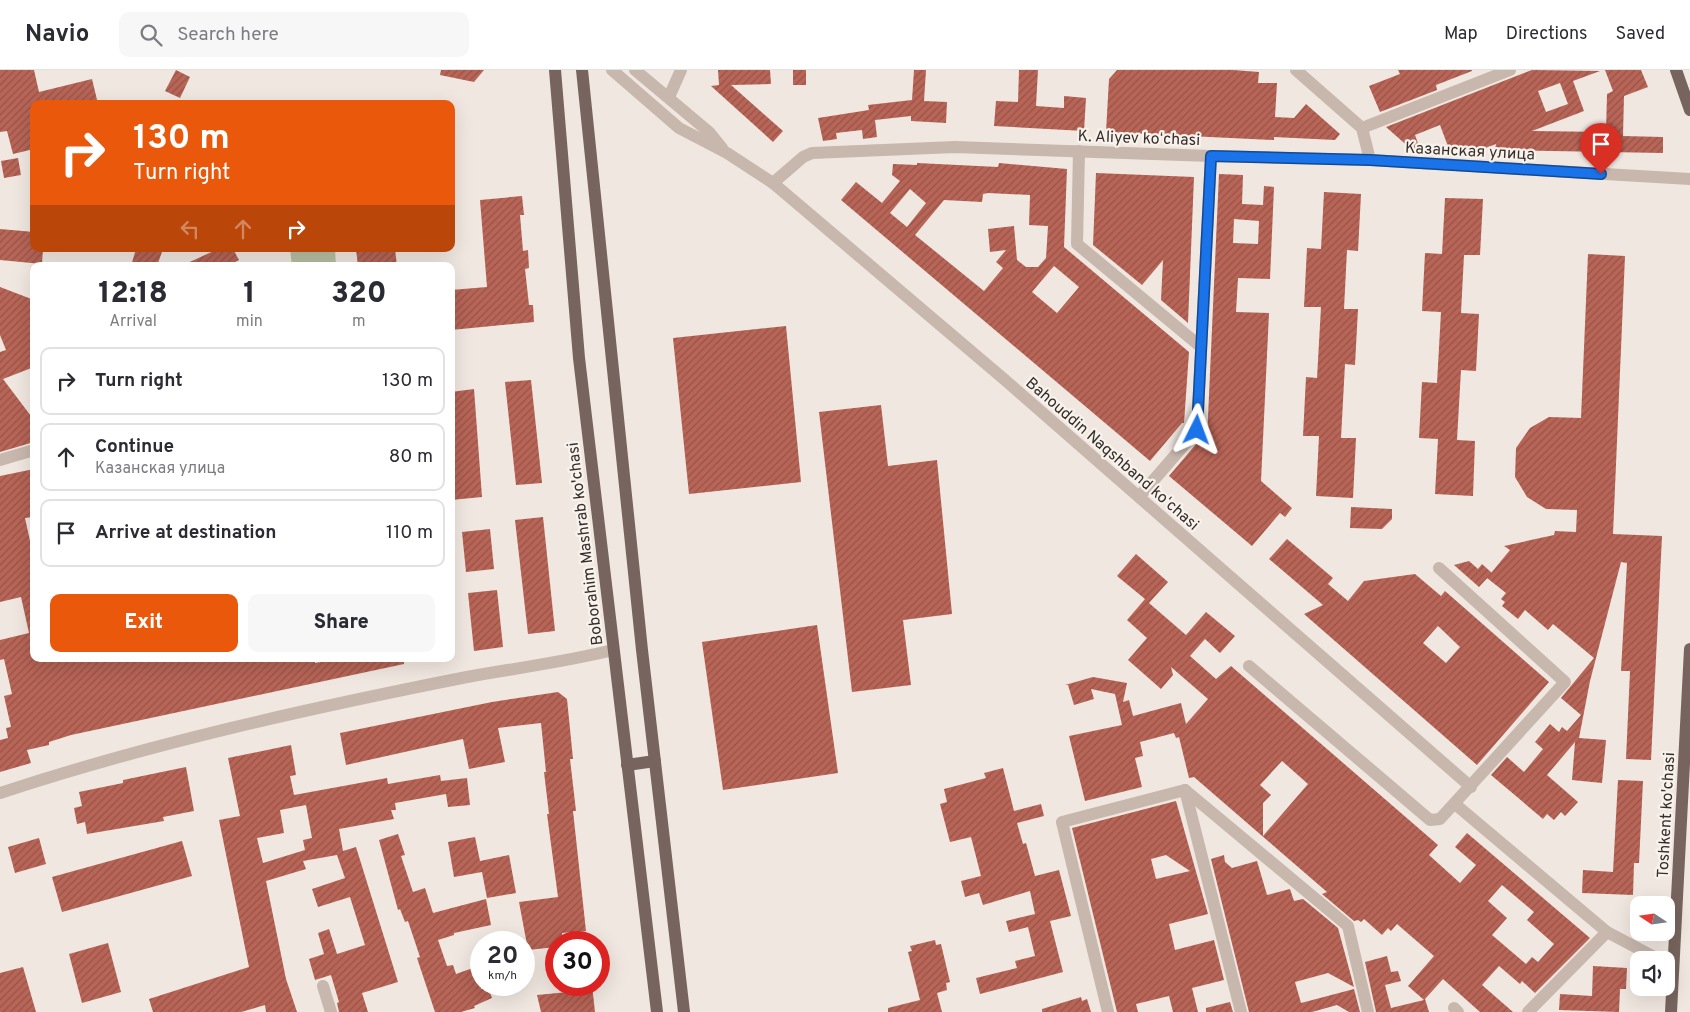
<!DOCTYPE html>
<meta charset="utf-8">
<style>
:root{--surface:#fff;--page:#f7f7f7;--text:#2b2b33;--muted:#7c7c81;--line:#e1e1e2;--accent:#ea580c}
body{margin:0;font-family:Overpass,sans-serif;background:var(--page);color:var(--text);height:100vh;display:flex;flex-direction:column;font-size:19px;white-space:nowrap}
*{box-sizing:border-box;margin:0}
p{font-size:16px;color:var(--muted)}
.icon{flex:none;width:28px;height:28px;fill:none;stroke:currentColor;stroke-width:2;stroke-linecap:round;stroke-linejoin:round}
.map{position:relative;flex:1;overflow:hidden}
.sheet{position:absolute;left:30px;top:192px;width:425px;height:400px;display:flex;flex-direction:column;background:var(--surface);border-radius:10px;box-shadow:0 5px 20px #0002}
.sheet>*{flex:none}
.banner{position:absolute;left:30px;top:30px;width:425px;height:152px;border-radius:10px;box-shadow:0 5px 20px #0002;background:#ea580c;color:#fff;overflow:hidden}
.needle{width:32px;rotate:283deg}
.buttons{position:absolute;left:1630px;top:826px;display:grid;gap:10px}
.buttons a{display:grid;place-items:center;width:45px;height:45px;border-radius:10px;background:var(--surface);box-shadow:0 5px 20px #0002;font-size:25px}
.speed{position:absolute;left:470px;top:861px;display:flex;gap:10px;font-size:25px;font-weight:700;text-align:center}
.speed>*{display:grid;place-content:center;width:65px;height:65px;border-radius:50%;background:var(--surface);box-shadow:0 5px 20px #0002;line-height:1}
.speed small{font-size:12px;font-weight:400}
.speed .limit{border:8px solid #d22;background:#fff;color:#111}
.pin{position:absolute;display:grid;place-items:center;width:42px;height:42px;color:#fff;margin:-51px -21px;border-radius:50% 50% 50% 0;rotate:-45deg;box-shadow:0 0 5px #0007}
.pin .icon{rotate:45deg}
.me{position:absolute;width:55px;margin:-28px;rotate:3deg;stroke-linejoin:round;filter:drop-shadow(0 0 4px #0008)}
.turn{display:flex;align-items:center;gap:18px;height:105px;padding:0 20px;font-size:22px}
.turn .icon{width:65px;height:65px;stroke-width:2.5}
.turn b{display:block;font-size:35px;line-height:42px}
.lanes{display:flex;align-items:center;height:48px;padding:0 20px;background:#0003;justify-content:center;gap:25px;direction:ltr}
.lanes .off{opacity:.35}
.eta{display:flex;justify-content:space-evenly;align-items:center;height:85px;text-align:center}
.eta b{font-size:30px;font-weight:800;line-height:35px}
.button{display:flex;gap:10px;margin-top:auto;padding:10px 20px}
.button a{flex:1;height:58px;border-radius:10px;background:var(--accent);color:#fff;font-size:20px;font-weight:800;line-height:58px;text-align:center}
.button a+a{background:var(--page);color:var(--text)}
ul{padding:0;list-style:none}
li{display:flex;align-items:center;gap:15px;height:68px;margin:0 10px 8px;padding:0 10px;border:2px solid var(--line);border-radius:10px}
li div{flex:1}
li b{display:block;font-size:19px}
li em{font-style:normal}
header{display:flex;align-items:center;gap:30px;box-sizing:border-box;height:70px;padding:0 25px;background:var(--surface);border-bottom:1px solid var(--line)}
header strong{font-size:24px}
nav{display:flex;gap:28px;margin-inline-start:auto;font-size:18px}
.search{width:350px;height:45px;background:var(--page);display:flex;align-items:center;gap:12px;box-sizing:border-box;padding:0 18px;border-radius:10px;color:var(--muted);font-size:19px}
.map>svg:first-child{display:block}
.pitch{fill:#b7bea2}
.building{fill:url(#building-hatch);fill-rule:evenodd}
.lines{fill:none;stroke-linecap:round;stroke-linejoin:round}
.minor{stroke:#c7b7ad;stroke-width:12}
.major{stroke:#77645e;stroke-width:12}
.route-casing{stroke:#114b97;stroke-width:12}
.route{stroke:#1a73e8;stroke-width:9}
.labels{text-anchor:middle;stroke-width:4.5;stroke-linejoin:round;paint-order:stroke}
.street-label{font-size:16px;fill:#372e2b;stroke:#f8f2ec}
</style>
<header>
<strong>Navio</strong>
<div class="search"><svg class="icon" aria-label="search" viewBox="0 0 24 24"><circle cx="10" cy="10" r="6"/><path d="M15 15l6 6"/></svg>Search here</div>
<nav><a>Map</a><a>Directions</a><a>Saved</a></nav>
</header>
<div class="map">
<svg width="1690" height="942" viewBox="0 0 1690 942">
<defs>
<pattern id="building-hatch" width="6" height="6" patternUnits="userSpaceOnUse" patternTransform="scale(1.25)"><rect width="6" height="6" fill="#b86557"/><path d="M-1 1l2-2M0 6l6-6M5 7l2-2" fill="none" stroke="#965448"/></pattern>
</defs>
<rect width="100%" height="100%" fill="#f0e7e0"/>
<path class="pitch" d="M290,179H335L336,196H292Z"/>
<g class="building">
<path d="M0,0H34L39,22L92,9L98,34H34V79L13,84L7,61L0,62Z"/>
<path d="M176,0L190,7L180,28L165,21Z"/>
<path d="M441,0H484L474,12L440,5Z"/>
<path d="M718,0H770L771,14L731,15L783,61L773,72L711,16L719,15Z"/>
<rect x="793" y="0" width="13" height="15"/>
<path d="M914,0H926L924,31L947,32L946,53L911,51V46L875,50L877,67L863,69L862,60L836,63L837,69L823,71L818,48L869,40L868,35L912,30Z"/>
<path d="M1019,0H1038L1036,36L1064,38V26L1086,28L1084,61L994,56L996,31L1018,32Z"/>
<path d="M1117,0H1233L1259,2L1258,13H1277L1275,47L1294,48L1306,34L1340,64L1335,70L1274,67V70L1106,62L1109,9Z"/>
<path d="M1398,0H1472V1L1436,15L1437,20L1380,42L1369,16L1400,4Z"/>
<path d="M1532,0L1600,1L1573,11L1584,41L1532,61L1606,62L1607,24L1613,21L1605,0H1641L1648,17L1624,26L1623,66L1663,67V83L1495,80L1496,74L1480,80L1449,79L1440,55L1415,65L1420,79H1411L1386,57ZM1560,13L1568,34L1546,42L1538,21Z"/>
<path d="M18,88L21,105L4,108L1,91Z"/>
<path d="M917,93L998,97L999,93L1067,99L1064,177L1189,282L1184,353H1182L1150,391L841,130L856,112L882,133L900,111L892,105L893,94L917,95ZM910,119L926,133L907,157L890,143ZM988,123L1030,125L1029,155L1048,156L1046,188L1038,197H1026L1017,190L1014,156L988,159L990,182L1006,180L996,192L1003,198L984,221L915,165L944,130L982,132L983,124ZM1054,196L1079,217L1057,243L1032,222Z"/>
<path d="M1096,103L1194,107L1188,253L1161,230L1163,190L1142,215L1093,175Z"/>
<path d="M1219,104L1243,105L1242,134L1263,135L1264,116L1274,117L1270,209L1238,208L1236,242L1269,243L1261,411L1292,438L1285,447L1280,443L1252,476L1169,406L1203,366L1207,369ZM1234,149L1259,151L1258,174L1233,173Z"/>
<path d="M1324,122L1361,124L1358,181L1347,180L1344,239H1358L1355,295L1345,294L1341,368H1356L1353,428L1316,426L1319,366H1303L1306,307L1317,308L1321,237H1304L1307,178L1321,179Z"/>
<path d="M522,126L524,145H520L523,181L528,180L529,198L525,199L529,235H533L534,252L451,260V220L487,217L480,130Z"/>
<path d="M1445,128L1483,129L1480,185H1464L1461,243L1479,244L1476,301L1461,300L1457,370L1475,371L1473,426L1435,424L1438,369L1419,368L1422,312L1437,313L1441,242L1422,241L1425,183L1442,184Z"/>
<path d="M0,159L34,162V179H43L42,194L0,190Z"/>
<path d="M136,179H163L157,196H131Z"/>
<path d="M218,179H233L239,190L227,196H181Z"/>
<path d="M356,179H395L397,196H358Z"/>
<path d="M1588,184L1625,186L1613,464L1662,466L1651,690L1626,689L1630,601H1621L1627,493L1621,492L1590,611L1579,668L1606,670L1602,713L1572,710L1575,672L1547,705L1578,732L1565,746L1561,742L1554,750L1547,744L1543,749L1491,705L1507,687L1524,702L1543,679L1535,672L1550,654L1559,662L1562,657L1567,661L1581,645L1561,628L1594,588L1553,554L1548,560L1525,540L1518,549L1502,536L1505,532L1501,529L1506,523L1487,508L1510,480L1504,476L1554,465L1555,461L1576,462L1577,440L1546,439L1527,427L1515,407L1516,378L1530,358L1549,347L1581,348Z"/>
<path d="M0,217L34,230V297L3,309L34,350V372L0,382V282L6,280L0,265Z"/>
<path d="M786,256L801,412L689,424L673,268Z"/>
<path d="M531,310L542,413L516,415L505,312Z"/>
<path d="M474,319L482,427L451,430V322Z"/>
<path d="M881,335L888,396L937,390L952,544L903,550L911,615L852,622L819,342Z"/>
<path d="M34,399V447L25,448L34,489V589H315V593L337,589H404V594L71,665L49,672V675L27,680L31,693L0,702V670L8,668L6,658L11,657L4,626L12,624L4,589L0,590V570L29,563L21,527L0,532V406Z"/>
<path d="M1351,437L1392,439V449L1382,459L1350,458Z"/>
<path d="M543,447L555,561L528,564L515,450Z"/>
<path d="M490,459L494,499L466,502L462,462Z"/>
<path d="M1287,469L1333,508L1328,514L1348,531L1364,511L1415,504L1441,526L1445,521L1549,612L1477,695L1304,544L1323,535L1269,489ZM1438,556L1460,577L1446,593L1423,573Z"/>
<path d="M1136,484L1168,512L1149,533L1186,565L1206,542L1235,566L1220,583L1205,569L1190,586L1216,609L1231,596L1438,775L1429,785L1460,813L1476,795L1455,777L1467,763L1590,868L1535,923L1522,911L1520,914L1499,896L1482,915L1513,942H1480L1443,909L1425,929L1429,942H1376L1365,892L1387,886L1391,902L1398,901L1401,911L1385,915L1391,938L1424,930L1408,916L1434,886L1397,854L1391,861L1388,858L1382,865L1364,849L1361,852L1358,850L1354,851L1322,824L1327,822L1194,707L1189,708L1179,667L1176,668L1174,663L1140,672L1143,686L1135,688L1142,717L1085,731L1069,666L1122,655L1115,624L1091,619L1094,629L1074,635L1068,615H1065L1093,607L1127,613L1123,632L1129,630L1133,646L1181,633L1186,654L1208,629L1171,597L1173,605L1161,619L1128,590L1147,568L1127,550L1145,529L1117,506ZM1282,691L1308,714L1263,766V733L1271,725L1260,715ZM1502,815L1534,842L1527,850L1554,874L1538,892L1532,887L1526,894L1492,865L1507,848L1488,831Z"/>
<path d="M1469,491L1478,499L1482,494L1492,503L1479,517L1454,495Z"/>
<path d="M497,520L503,577L474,581L468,523Z"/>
<path d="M817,555L838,703L723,720L702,572Z"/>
<path d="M558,622L567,629L573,689H570L576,741H573L586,861L562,863L563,872H556V877L528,880L519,832L558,827L547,744H549L544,702H546L541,653L498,658L505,692L469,699L463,669L346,695L340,663L492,632Z"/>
<path d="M291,675L296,705L290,706L294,725L387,708L388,714L440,705L441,711L467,708L470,735L448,737L446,724L395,733L396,740H391L394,749L339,759L343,781L356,777L398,912L362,923L368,942H339L337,933L339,932L331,905L315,910L309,889L324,884L318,863L329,859L337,884L365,875L350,827L318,837L312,819L345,808L337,785L303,791L306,799L266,811L286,909L297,942H266L265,935L241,942H153L149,929L249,897L219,750L240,746L228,688ZM306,735L312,768L303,770L305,780L263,793L257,768L284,763L280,740Z"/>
<path d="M186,697L194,741L163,747L164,751L87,764L85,752L77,754L74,738L82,736L79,722L123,713V710Z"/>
<path d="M1003,698L1014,741L1041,734L1044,746L1017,753L1023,774L1026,773L1035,806L1059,800L1071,846L1050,851L1063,902L980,924L976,908L1017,898L1015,891L1035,886L1028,857L1009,862L1006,851L1035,844L1030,821L983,835L979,823L965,827L961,811L981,806L971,767L950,772L940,734L947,732L944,719L986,708L984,703Z"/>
<path d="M1618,710L1643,711L1639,793H1634L1633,825L1582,823L1583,800L1613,802Z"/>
<path d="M1176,731L1208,844L1169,854L1175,880L1214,870L1224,910L1192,918L1198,942H1173L1169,926L1136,934L1138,942H1117L1072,758ZM1166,785L1190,801L1156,809L1151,789Z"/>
<path d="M398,764L405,785L401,786L413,822L425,818L433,843L486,829L491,855L454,863V865L438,870L447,896L453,895L456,904L481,895V919L488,917L492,928L474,936L475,938L461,942H435L417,888L420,887L408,851L405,852L400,839L398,840L379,770Z"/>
<path d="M475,767L480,791L509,785L516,823L487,828L482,802L454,807L448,772Z"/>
<path d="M39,768L46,794L15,803L8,777Z"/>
<path d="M182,771L192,806L62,842L52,807Z"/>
<path d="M1224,785L1225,792L1232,798L1257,791L1267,825L1290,819L1294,831L1303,829L1338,858L1354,917L1328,903L1295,912L1301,933L1354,919L1360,942H1349L1337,935L1312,942H1249L1211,789Z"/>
<path d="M935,870L936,875L941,874L950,912L946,913L947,920L937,923L942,942H888V938L920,930L908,882L912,881L910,876Z"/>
<path d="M108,873L121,922L82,933L69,884Z"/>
<path d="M1593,896L1627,898L1626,919H1620L1619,942L1559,940L1560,924L1592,926Z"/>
<path d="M23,897L36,942H0V903Z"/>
<path d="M567,915H592L595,942H541L537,925L568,922Z"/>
<path d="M1081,927L1082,931L1087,929L1091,942H1042V939Z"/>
<path d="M1230,932L1233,942H1206V938Z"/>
</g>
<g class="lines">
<g class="minor">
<path d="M612,0L679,58L727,83L773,113L1005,310L1471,717"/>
<path d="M635,0L709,62L722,78"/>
<path d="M1296,0L1362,58L1370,90"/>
<path d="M669,27L681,0"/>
<path d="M1362,58L1510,0"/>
<path d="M1079,81L1077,174L1201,277"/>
<path d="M1211,86L1370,90L1690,109"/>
<path d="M773,113L803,87L812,83L955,77L1211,86L1197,360L1139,427"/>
<path d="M0,390L34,380"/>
<path d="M1249,596L1430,750L1440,749L1565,612L1439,498"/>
<path d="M1185,720L1241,942"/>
<path d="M0,723C152,673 310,638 467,607C516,598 565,592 613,580"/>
<path d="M1455,734L1607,862L1660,890"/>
<path d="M323,916L331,942"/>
<path d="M1454,938L1458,942"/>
<path d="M1108,942L1062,752L1185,720L1348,856L1368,942"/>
<path d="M1528,942L1607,862"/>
</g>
<g class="major">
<path d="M555,0L579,288L657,942"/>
<path d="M582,0L642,580L684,942"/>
<path d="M1676,0L1690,40"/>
<path d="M627,695L655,691"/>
<path d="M1671,942L1690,579"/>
</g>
</g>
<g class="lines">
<defs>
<path id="route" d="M1197,360L1211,86L1370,90L1601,104"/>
</defs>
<use href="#route" class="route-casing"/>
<use href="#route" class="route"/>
</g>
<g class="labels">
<g class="street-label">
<text transform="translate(1139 67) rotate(2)" y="6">K. Aliyev koʻchasi</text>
<text transform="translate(1470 80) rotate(3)" y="6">Казанская улица</text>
<text transform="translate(1113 383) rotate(41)" y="6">Bahouddin Naqshband koʻchasi</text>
<text transform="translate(584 474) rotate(-97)" y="6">Boborahim Mashrab ko'chasi</text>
<text transform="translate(1665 745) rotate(-87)" y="6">Toshkent ko'chasi</text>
</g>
</g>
</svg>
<div class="buttons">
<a><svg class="needle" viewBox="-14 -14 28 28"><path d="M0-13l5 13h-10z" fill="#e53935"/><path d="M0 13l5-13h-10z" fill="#7c7c81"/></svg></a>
<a><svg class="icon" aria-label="sound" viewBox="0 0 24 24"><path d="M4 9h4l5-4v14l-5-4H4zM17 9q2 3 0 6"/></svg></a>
</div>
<div class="speed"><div>20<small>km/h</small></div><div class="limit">30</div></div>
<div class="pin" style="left:1601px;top:104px;background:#d93025"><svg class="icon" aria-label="arrive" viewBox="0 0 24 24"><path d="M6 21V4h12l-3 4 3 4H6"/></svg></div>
<svg class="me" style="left:1197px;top:360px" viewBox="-20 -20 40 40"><path d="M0-17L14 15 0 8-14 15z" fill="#1a73e8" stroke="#fff" stroke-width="4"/></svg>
<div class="banner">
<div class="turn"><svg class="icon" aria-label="right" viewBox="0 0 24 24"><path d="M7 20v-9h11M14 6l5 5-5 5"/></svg><div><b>130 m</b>Turn right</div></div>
<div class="lanes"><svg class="icon off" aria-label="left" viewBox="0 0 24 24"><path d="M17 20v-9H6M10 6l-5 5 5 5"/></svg><svg class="icon off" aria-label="ahead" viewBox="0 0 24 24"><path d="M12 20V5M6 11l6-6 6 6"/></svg><svg class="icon" aria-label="right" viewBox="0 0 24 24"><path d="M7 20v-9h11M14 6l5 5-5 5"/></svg></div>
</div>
<section class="sheet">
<div class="eta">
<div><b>12:18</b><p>Arrival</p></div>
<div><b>1</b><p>min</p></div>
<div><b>320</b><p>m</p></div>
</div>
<ul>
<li><svg class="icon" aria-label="right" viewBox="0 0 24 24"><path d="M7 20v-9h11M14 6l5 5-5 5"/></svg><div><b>Turn right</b></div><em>130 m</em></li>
<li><svg class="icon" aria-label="ahead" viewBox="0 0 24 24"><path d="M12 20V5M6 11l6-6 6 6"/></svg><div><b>Continue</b><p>Казанская улица</p></div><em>80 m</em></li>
<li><svg class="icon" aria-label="arrive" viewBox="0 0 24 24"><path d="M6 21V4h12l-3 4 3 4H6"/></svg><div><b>Arrive at destination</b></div><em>110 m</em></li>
</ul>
<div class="button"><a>Exit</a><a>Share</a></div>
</section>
</div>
